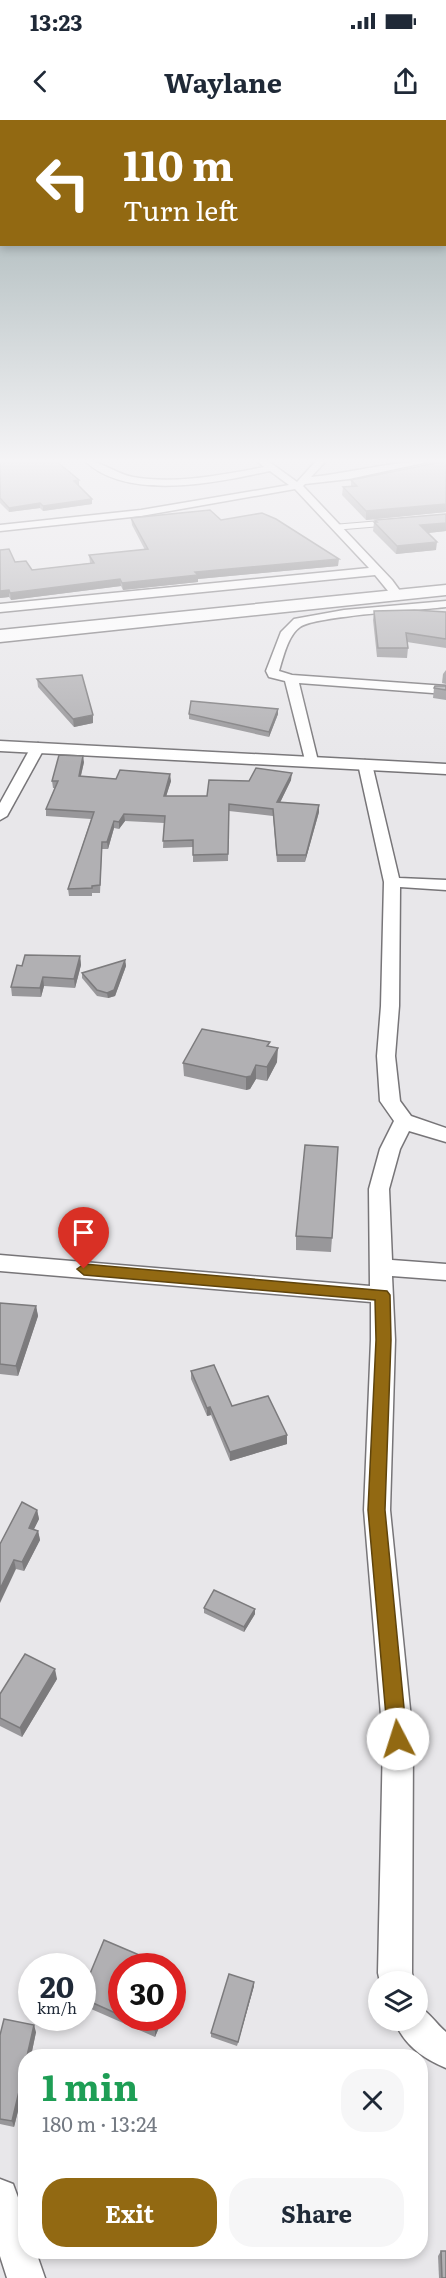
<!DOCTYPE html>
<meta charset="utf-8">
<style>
:root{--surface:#fff;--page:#f6f6f7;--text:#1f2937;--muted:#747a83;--accent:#926912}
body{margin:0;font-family:Literata,serif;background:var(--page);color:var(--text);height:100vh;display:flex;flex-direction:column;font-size:22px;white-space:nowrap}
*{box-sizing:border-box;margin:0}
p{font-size:20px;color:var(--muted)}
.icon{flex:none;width:33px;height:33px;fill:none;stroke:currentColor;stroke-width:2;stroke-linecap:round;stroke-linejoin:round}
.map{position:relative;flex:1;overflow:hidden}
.side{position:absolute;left:18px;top:1929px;width:410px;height:210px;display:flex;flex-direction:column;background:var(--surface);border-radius:24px;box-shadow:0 3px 9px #0003}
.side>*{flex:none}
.banner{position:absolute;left:0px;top:0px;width:447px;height:126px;box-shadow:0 3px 9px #0003;background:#926912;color:#fff;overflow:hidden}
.tools{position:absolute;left:368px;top:1851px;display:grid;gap:12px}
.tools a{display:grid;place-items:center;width:60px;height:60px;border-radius:50%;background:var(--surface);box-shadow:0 3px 9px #0003;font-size:30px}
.speed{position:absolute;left:18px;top:1833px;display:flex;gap:12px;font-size:30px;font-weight:700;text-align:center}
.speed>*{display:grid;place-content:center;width:78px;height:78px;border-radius:50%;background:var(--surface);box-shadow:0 3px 9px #0003;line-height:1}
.speed small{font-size:15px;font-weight:400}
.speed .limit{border:9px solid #d22;background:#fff;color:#111}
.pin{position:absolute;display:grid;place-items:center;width:51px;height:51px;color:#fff;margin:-62px -26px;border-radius:50% 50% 50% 0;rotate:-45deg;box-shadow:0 0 6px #0007}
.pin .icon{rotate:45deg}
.me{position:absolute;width:66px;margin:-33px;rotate:355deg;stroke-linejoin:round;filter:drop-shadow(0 0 4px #0008)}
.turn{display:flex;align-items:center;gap:21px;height:126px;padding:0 24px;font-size:27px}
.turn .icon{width:78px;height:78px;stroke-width:2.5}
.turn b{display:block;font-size:42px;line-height:51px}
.round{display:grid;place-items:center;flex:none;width:63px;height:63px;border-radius:24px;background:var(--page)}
.summary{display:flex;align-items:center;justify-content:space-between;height:102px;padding:0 24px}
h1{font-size:36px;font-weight:700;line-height:45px;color:#1e9e55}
.action{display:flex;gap:12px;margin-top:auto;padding:12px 24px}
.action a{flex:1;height:69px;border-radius:24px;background:var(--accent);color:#fff;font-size:24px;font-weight:700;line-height:69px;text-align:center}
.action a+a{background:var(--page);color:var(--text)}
.status{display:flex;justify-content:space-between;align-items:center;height:42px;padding:0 30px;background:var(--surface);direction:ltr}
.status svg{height:16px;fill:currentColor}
header{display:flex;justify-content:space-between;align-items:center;height:78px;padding:0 24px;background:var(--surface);font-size:27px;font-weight:700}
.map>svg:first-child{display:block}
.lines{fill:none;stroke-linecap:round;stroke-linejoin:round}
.service-casing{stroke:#777578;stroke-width:7}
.minor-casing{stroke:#777578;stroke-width:3}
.tertiary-casing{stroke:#777578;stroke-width:3}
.primary-casing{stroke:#777578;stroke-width:3}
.service{stroke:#fff;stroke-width:5}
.minor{fill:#fff;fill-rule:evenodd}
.tertiary{fill:#fff;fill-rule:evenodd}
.primary{fill:#fff;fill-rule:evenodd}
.wall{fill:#98979a}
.shaded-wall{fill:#7c7b7d}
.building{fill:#b1b0b3;stroke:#7c7b7d;stroke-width:1.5}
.route{fill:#926912;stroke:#5f440c;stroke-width:1.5}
</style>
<div class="status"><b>13:23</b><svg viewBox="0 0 49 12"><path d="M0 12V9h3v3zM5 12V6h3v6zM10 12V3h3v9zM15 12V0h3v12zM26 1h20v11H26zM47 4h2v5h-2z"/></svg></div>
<header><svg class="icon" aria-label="back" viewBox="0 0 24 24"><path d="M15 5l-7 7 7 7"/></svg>Waylane<svg class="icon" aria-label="share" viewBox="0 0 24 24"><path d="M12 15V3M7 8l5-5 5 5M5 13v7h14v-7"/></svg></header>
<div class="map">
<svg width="446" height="2158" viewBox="0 0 446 2158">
<rect width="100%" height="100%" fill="#e8e7ea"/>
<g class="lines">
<defs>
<path id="service" d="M339,407L387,403"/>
<g id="minor">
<path d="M85,341C102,341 116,354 133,357C173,364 215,356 254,349L264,347L257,341H268L297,362L316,341H326L311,357C351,353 392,341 432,341L349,359L305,364L303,366L392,460L403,475L401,477H393L375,455L0,492V484L369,448L295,369L141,396L0,411V405L141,390L289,365L270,351C218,362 128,382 85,341Z"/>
<path d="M446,481V487C421,490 315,496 300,507C288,515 283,538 279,551L292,555L446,566V574L299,563L318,641L311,645L306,644L285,561L269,557L266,551L281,512L294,499L344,490Z"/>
<path d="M38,623L45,627L7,696L0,700V683L31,627Z"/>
<path d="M365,640L372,644L399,758L446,760V770L400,767L399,886L395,936L400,981L411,996L446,1008V1022L409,1011L400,1029L389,1069L392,1140L446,1144V1160L392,1156L395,1220L390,1390L413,1619L412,1853L414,1862H380L378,1853L383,1619L364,1390L371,1220V1182L0,1151V1135L370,1166L369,1069L380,1029L394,1001L380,981L377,936L381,886L384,762L358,644Z"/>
<path d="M417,1886C428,1890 436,1904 446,1912V1948C422,1938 404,1925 394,1900H417Z"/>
<path d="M0,2059L13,2064L26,2099V2132H36L45,2158H7L0,2136Z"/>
</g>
<path id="tertiary" d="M0,621L446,644V654L0,631Z"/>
<path id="primary" d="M446,465V475L0,522V510Z"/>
</defs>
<use href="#service" class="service-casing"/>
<use href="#minor" class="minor-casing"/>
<use href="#tertiary" class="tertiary-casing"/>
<use href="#primary" class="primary-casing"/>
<use href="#service" class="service"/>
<use href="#minor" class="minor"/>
<use href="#tertiary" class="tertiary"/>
<use href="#primary" class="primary"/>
</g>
<g class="wall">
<path d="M0,341L79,365H78L92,384L43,391L40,388L9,392L0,383Z"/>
<path d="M434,341H446V392L366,400L342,375L343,367H351V360L438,343Z"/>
<path d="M446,394V411L428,413L436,430L396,434L373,411L374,402H375V400Z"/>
<path d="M131,398L221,400L338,446L198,459V462L123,470L121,466L11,480L9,477L0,478V430L15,442L32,450L90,443L89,435L145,430L132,405Z"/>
<path d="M374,491L446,492V528L407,522L408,528L407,538L377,537L373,500Z"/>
<path d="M446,550V564L442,563L443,554Z"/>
<path d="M37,559L93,603L74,607L38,567Z"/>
<path d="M446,566V580L433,578L434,568Z"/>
<path d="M278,589V594L269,617L189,599V594Z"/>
<path d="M84,642L81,656L116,659L171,661L166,676H207L249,661L291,660L280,682L319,692L305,742H277L273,696L229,691L228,741L193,742V727L163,728L164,703L125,701L119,709L114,708L108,729H102L100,773H92V776H69L68,769L91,699L46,696V689L55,668H53L52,661Z"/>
<path d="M80,836L81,845L75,868L44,866L41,877L12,876L11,867Z"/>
<path d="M125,840L126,846L115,876L108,878L97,876L82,858V853Z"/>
<path d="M269,927L277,942L267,961L256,959L250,969L246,970L184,956L183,943Z"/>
<path d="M338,1027L331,1132L296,1130V1116Z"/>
<path d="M0,1183L36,1186L38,1196L18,1256L0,1254Z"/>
<path d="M191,1251L232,1286L287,1324L230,1341L211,1295L207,1296L191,1259Z"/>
<path d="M37,1390L39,1399L34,1409L38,1411L40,1420L24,1451L16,1449L0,1424Z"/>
<path d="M204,1488L255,1494L244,1512L204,1493Z"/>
<path d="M57,1559L22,1617L0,1606V1574Z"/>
<path d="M122,1846V1898H163L155,1917L82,1885V1873Z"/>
<path d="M254,1862V1866L237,1926L211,1917V1913Z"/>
<path d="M36,1912L31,1936H26V1959L14,2007L0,2004V1915Z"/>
<path d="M441,2131L446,2158H439L438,2136Z"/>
</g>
<g class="shaded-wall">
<path d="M79,360V365H74V361Z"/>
<path d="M92,379V384L43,391V386Z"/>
<path d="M40,383V388L9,392V388Z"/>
<path d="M446,384V392L366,400V391Z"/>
<path d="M446,403V411L419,414L420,405Z"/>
<path d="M437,422L436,430L396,434L397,426Z"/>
<path d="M339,439L338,446L198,459V462L123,470L122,463L195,452Z"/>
<path d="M120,459L121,466L11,480L10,473Z"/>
<path d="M9,470V477L0,478V471Z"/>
<path d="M278,589V594L269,617V612Z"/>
<path d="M93,595V603L74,607L73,599Z"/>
<path d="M83,636L84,642L79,663V656Z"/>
<path d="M292,653L291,660L277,689V682Z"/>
<path d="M170,654L171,661L164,683V676Z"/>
<path d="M319,685V692L305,742L306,735Z"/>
<path d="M124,694L125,701L119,709V702Z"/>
<path d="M114,701V708L108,729L107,722Z"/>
<path d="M80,836L81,845L75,868L74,859Z"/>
<path d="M125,840L126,846L115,876L108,878L107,873Z"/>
<path d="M43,857L44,866L41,877L40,868Z"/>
<path d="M278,928L277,942L267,961V947Z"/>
<path d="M256,945V959L250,969L246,970V957Z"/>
<path d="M36,1186L38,1196L18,1256L16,1246Z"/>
<path d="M210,1287L211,1295L207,1296V1288Z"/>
<path d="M287,1315V1324L230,1341V1332Z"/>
<path d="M37,1390L39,1399L30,1417L29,1408Z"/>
<path d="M38,1411L40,1420L24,1451L22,1442Z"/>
<path d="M14,1440L16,1449L0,1483V1469Z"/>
<path d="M255,1489V1494L244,1512V1507Z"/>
<path d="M55,1549L57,1559L22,1617L20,1608Z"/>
<path d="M177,1851V1859L172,1872V1863Z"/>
<path d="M254,1862V1866L237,1926L238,1922Z"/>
<path d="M159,1898H163L155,1917V1910Z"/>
<path d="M34,1905L36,1912L31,1936H27Z"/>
<path d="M26,1942V1959L14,2007L12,2001Z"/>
</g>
<g class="building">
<path d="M0,341H56L79,360L74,361L92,379L43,386L40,383L9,388L0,378Z"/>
<path d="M446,341V384L366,391L343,367L357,366L351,360Z"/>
<path d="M210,390L221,400L262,393L276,399L339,439L195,452L198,455L122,463L120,459L10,473L9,470L0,471V430L9,429L15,442L26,441L32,450L94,443L89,435L148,429L131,398Z"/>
<path d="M446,394V403L420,405L437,422L397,426L374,402H377L375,400Z"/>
<path d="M414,490L446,492V519L406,513L408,528H378L374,491Z"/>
<path d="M82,555L93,595L73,599L37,559Z"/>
<path d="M435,566H446V570L434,568Z"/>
<path d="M191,581L278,589L269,612L189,594Z"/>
<path d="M59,635L83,636L79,656L116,659L120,650L170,654L164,676H207L209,660L249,661L256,648L292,653L277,682L319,685L306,735H277L273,689L229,684L228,734L193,735V720L163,721L165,696L124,694L119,702L114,701L107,722H102L100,765L92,766V768L68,769L94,692L46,689L58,661H52Z"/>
<path d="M25,835L80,836L74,859L43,857L40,868L11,867L17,845L22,846Z"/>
<path d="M125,840L114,870L107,873L97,870L82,853Z"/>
<path d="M202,909L270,922L267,926L278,928L267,947L256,945L251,956L246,957L183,943Z"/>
<path d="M305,1025L338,1027L332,1118L296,1116Z"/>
<path d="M0,1183L36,1186L16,1246L0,1244Z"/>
<path d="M214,1245L232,1286L268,1276L287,1315L230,1332L210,1287L207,1288L191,1251Z"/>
<path d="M22,1382L37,1390L29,1408L38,1411L22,1442L14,1440L0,1469V1424Z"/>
<path d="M214,1470L255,1489L244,1507L204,1488Z"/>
<path d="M25,1534L55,1549L20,1608L0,1598V1574Z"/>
<path d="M104,1820L165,1846H122V1896L82,1878V1873Z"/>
<path d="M172,1850L177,1851L172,1863Z"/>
<path d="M229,1854L254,1862L238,1922L211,1913Z"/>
<path d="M125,1898H159L155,1910Z"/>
<path d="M4,1899L34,1905L27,1936H26V1942L12,2001L0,1999V1915Z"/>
<path d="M441,2131H446V2158H442Z"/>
</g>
<linearGradient id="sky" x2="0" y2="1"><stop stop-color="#97a8aa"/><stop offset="0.53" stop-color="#f5f4f6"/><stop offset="1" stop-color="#f5f4f6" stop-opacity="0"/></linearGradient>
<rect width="446" height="643" fill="url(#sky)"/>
<path class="route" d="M84,1144L387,1171L390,1175L391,1220L385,1390L407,1619L405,1626L398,1628L391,1626L388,1619L368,1390L376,1220L375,1180L84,1155L77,1149Z"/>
</svg>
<div class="tools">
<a><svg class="icon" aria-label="layers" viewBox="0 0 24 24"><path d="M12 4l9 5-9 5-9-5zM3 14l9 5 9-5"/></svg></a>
</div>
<div class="speed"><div>20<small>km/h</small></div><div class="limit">30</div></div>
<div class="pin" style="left:84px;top:1149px;background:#d93025"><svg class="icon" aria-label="arrive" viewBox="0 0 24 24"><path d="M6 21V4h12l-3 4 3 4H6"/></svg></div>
<svg class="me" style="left:398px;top:1619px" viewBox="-20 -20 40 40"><circle r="19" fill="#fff"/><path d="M0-13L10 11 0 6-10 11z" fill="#926912"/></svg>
<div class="banner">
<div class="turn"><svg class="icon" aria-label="left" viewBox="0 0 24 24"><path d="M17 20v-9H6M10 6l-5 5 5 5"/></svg><div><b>110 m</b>Turn left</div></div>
</div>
<section class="side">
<div class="summary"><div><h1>1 min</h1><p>180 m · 13:24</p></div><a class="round"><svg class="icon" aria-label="close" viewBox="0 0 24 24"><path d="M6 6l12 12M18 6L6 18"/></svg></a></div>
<div class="action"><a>Exit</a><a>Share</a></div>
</section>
</div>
